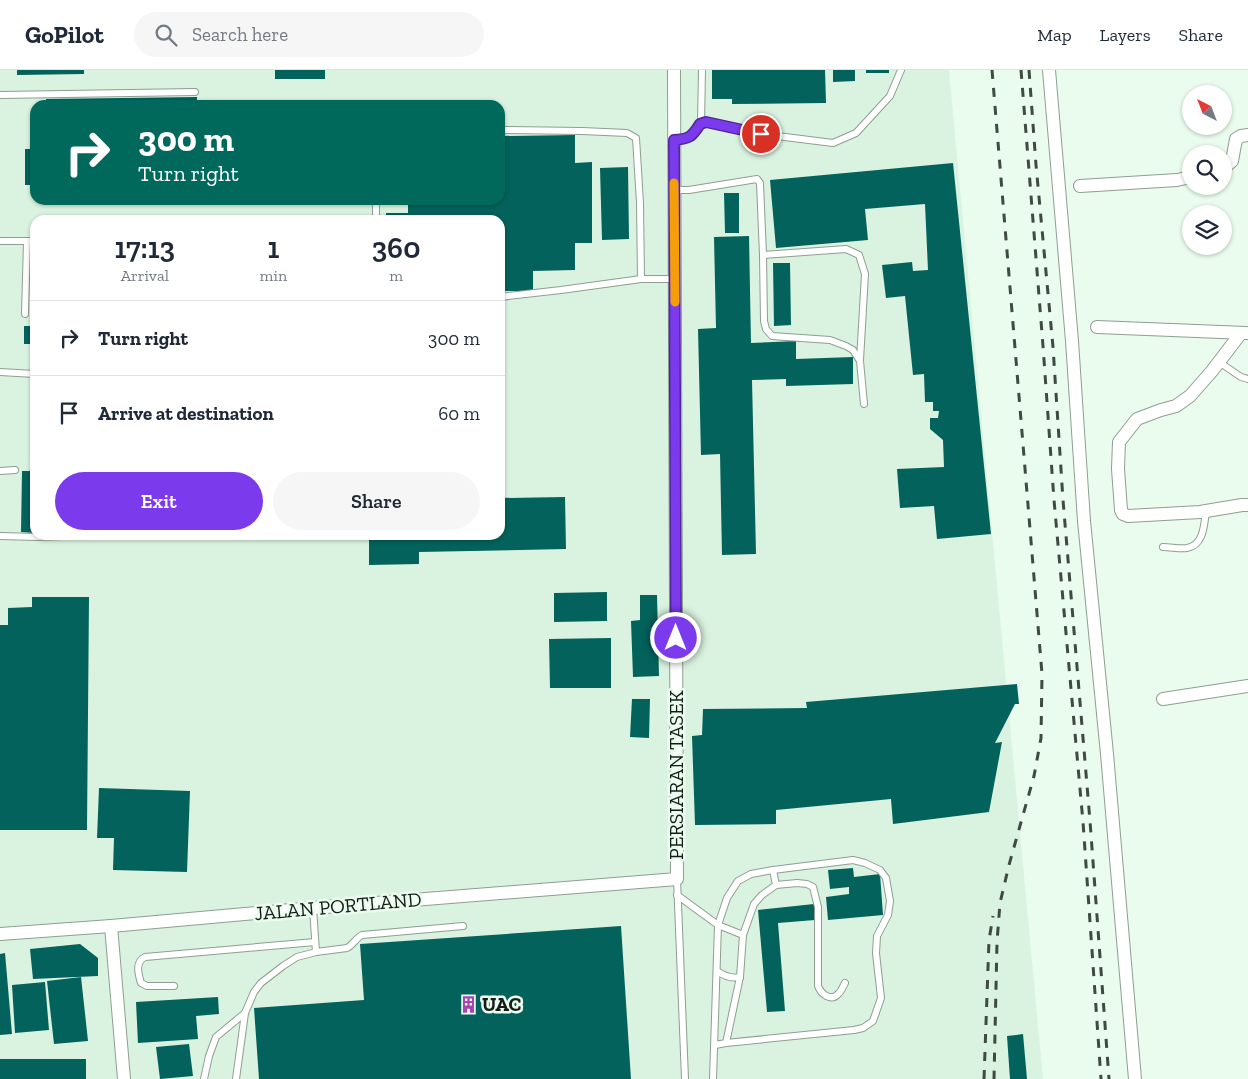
<!DOCTYPE html>
<style>
:root{--surface:#fff;--page:#f6f6f7;--text:#1f2937;--muted:#747a83;--line:#e0e1e3;--accent:#7c3aed}
body{margin:0;font-family:"Zilla Slab",serif;background:var(--page);color:var(--text);height:100vh;display:flex;flex-direction:column;font-size:19px;white-space:nowrap}
*{box-sizing:border-box;margin:0}
p{font-size:16px;color:var(--muted)}
.icon{flex:none;width:28px;height:28px;fill:none;stroke:currentColor;stroke-width:2;stroke-linecap:round;stroke-linejoin:round}
.map{position:relative;flex:1;overflow:hidden}
.drawer{position:absolute;left:30px;top:145px;width:475px;height:325px;display:flex;flex-direction:column;background:var(--surface);border-radius:15px;box-shadow:0 1px 4px #0004}
.drawer>*{flex:none}
.guide{position:absolute;left:30px;top:30px;width:475px;height:105px;border-radius:15px;box-shadow:0 1px 4px #0004;background:#00695c;color:#fff;overflow:hidden}
.needle{width:32px;rotate:318deg}
.buttons{position:absolute;left:1182px;top:15px;display:grid;gap:10px}
.buttons a{display:grid;place-items:center;width:50px;height:50px;border-radius:50%;background:var(--surface);box-shadow:0 1px 4px #0004;font-size:25px}
.pin{position:absolute;display:grid;place-items:center;width:42px;height:42px;color:#fff;margin:-21px;border:2px solid #fff;border-radius:50%;box-shadow:0 1px 5px #0007}
.me{position:absolute;width:55px;margin:-28px;rotate:0deg;stroke-linejoin:round;filter:drop-shadow(0 0 4px #0008)}
.turn{display:flex;align-items:center;gap:18px;height:105px;padding:0 25px;font-size:22px}
.turn .icon{width:65px;height:65px;stroke-width:2.5}
.turn b{display:block;font-size:35px;line-height:42px}
.eta{display:flex;justify-content:space-evenly;align-items:center;height:85px;text-align:center}
.eta b{font-size:30px;font-weight:600;line-height:35px}
.button{display:flex;gap:10px;margin-top:auto;padding:10px 25px}
.button a{flex:1;height:58px;border-radius:30px;background:var(--accent);color:#fff;font-size:20px;font-weight:600;line-height:58px;text-align:center}
.button a+a{background:var(--page);color:var(--text)}
ul{padding:0;list-style:none}
li{display:flex;align-items:center;gap:15px;height:75px;padding:0 25px;border-top:1px solid var(--line)}
li div{flex:1}
li b{display:block;font-size:19px}
li em{font-style:normal}
header{display:flex;align-items:center;gap:30px;box-sizing:border-box;height:70px;padding:0 25px;background:var(--surface);border-bottom:1px solid var(--line)}
header strong{font-size:24px}
nav{display:flex;gap:28px;margin-inline-start:auto;font-size:18px}
.search{width:350px;height:45px;background:var(--page);display:flex;align-items:center;gap:12px;box-sizing:border-box;padding:0 18px;border-radius:28px;color:var(--muted);font-size:19px}
.map>svg:first-child{display:block}
.built{fill:#daf3e0;fill-rule:evenodd}
.building{fill:#03625b}
.lines{fill:none;stroke-linecap:round;stroke-linejoin:round}
.service-casing{stroke:#8e9e92;stroke-width:8}
.minor-casing{stroke:#8e9e92;stroke-width:14}
.service{stroke:#fff;stroke-width:6}
.minor{stroke:#fff;stroke-width:12}
.rail{stroke:#404942;stroke-width:3;stroke-dasharray:9 9;stroke-linecap:butt}
.route-casing{stroke:#51269a;stroke-width:12}
.route{stroke:#7c3aed;stroke-width:9}
.slow{stroke:#f59e0b;stroke-width:9}
.labels{text-anchor:middle;stroke-width:5;stroke-linejoin:round;paint-order:stroke}
.street-label{font-size:20px;fill:#151c17;stroke:#eafcee}
.poi-label{font-size:20px;font-weight:bold;fill:#151c17;stroke:#eafcee;text-anchor:start}
</style>
<header>
<strong>GoPilot</strong>
<div class="search"><svg class="icon" aria-label="search" viewBox="0 0 24 24"><circle cx="10" cy="10" r="6"/><path d="M15 15l6 6"/></svg>Search here</div>
<nav><a>Map</a><a>Layers</a><a>Share</a></nav>
</header>
<div class="map">
<svg width="1248" height="1009" viewBox="0 0 1248 1009">
<rect width="100%" height="100%" fill="#eafcee"/>
<path class="built" d="M0,0H949L1043,1009H0ZM35,35H500V130H35ZM35,150H500V465H35Z"/>
<g class="building">
<path d="M17,0H84V4L17,5Z"/>
<rect x="275" y="0" width="50" height="9"/>
<path d="M712,0H825L826,33L732,34V29H712Z"/>
<path d="M833,0H855V11L833,12Z"/>
<rect x="866" y="0" width="23" height="3"/>
<path d="M197,27V35H46V29Z"/>
<path d="M575,65V93L592,92V173H575V200L533,201V221H500V150H386V143H408V130H500V66Z"/>
<rect x="25" y="79" width="10" height="36"/>
<path d="M953,93L991,464L937,469L934,436L900,438L897,399L944,397L943,370L930,359V348H938L939,341H933V332H925L924,304L913,305L905,226L886,228L882,195L912,192L913,201L928,200L925,134L865,139L868,170L776,178L770,110Z"/>
<path d="M628,97L629,169L602,170L600,98Z"/>
<path d="M724,123H739V163H725Z"/>
<path d="M749,166L751,273L796,271V289L853,287V314L786,316V309L752,310L756,484L722,485L720,384L701,385L698,259L716,258L714,167Z"/>
<path d="M773,193H790L791,255L774,256Z"/>
<rect x="24" y="256" width="11" height="18"/>
<path d="M31,342H35V383H30Z"/>
<path d="M22,401H35V463L21,462Z"/>
<path d="M565,427L566,479L419,482V494L369,495V465H500V428Z"/>
<path d="M607,522V551L554,552V523Z"/>
<path d="M640,525H657L659,606L633,607L631,551L640,550Z"/>
<path d="M32,527H89L87,760H0V555H8V538L32,537Z"/>
<path d="M611,568V618H550L549,569Z"/>
<path d="M1017,614L1019,634H1015L995,673L1002,672L989,742L893,754L891,729L776,740V754L695,755L692,666L702,665L703,639L807,638L806,632Z"/>
<path d="M632,629H650L649,668L630,667Z"/>
<path d="M99,718L190,721L187,802L113,800L114,768H97Z"/>
<path d="M853,798L854,807L880,804L883,845L828,850L826,827L849,824V817L830,819L828,800Z"/>
<path d="M814,834L815,850L778,853L785,941L767,942L758,840Z"/>
<path d="M621,856L631,1009H259L254,938L364,930L360,874Z"/>
<path d="M80,874L98,888V906L33,909L30,879Z"/>
<path d="M5,883L12,964L0,965V884Z"/>
<path d="M81,907L88,971L54,974L47,911Z"/>
<path d="M45,912L49,960L15,963L12,915Z"/>
<path d="M218,927L219,944L196,946L198,969L138,973L136,932Z"/>
<path d="M1023,964L1027,1009H1010L1007,966Z"/>
<path d="M189,974L193,1006L160,1009L156,977Z"/>
<rect x="0" y="989" width="86" height="20"/>
</g>
<g class="lines">
<defs>
<g id="service">
<path d="M0,25L195,22"/>
<path d="M701,54L702,0"/>
<path d="M500,60L582,61L627,63L636,68L640,133L641,209"/>
<path d="M674,70C689,69 692,67 701,54L707,52L761,64L833,73L856,63L890,26L901,0"/>
<path d="M674,120H689L757,109L760,113L763,185L764,251L766,259L772,266L830,270L846,276L853,280L860,291L864,334"/>
<path d="M376,130V150"/>
<path d="M0,171H35"/>
<path d="M763,185L846,179L859,185L865,204L860,290"/>
<path d="M500,227L561,220L641,209H675"/>
<path d="M25,244L27,171"/>
<path d="M1219,292L1241,307L1248,309"/>
<path d="M0,302L35,304"/>
<path d="M0,401L15,400"/>
<path d="M0,466L37,467L88,465"/>
<path d="M1163,477C1171,477 1180,479 1187,478C1204,475 1204,455 1206,441"/>
<path d="M773,800L776,815"/>
<path d="M677,809L685,1009"/>
<path d="M677,825L718,855L743,865"/>
<path d="M316,882L347,878C353,875 356,868 362,865L463,856"/>
<path d="M717,901C724,906 731,909 740,907"/>
<path d="M174,916H147L141,913C138,903 135,892 145,887L315,872"/>
<path d="M726,973L740,907L743,865L754,834L762,825L776,815L797,813L807,814L813,817L818,837V916C821,924 831,932 838,924C842,921 843,916 845,913"/>
<path d="M204,1009L209,986L216,967L245,943"/>
<path d="M236,1009L245,943L254,922L261,913L283,896L297,887L316,882L313,838"/>
<path d="M713,1009L718,855L727,828L738,811L751,804L773,800L853,790L865,793L880,800L886,808L890,831L888,845L877,866L876,883L881,928L873,951L863,958L854,960L726,973L715,975"/>
</g>
<g id="minor">
<path d="M1049,0L1072,271L1084,451L1107,684L1135,1009"/>
<path d="M1224,98L1232,91L1236,69L1241,66L1248,65"/>
<path d="M1080,116L1177,110L1191,107"/>
<path d="M1097,257L1246,263"/>
<path d="M1241,263L1212,301L1190,326L1176,336L1161,340L1137,349L1119,372L1118,399L1121,440L1123,444L1128,446L1200,442L1242,435H1248"/>
<path d="M1163,629L1248,616"/>
<path d="M111,856L124,1009"/>
<path d="M0,864L111,856L313,838L677,809L674,0"/>
</g>
</defs>
<use href="#service" class="service-casing"/>
<use href="#minor" class="minor-casing"/>
<use href="#service" class="service"/>
<use href="#minor" class="minor"/>
<g class="rail">
<path d="M992,0L1042,604L1041,668L1034,706L1009,795L1000,833L997,872L994,1009"/>
<path d="M1021,0L1043,276L1054,430L1083,752L1101,1009"/>
<path d="M1029,0L1036,95L1053,277L1063,430L1090,751L1109,1009"/>
<path d="M984,1009L989,870L993,846"/>
</g>
</g>
<g class="lines">
<defs>
<path id="route" d="M676,568L674,70C689,69 692,67 700,54L706,52L761,64"/>
</defs>
<use href="#route" class="route-casing"/>
<use href="#route" class="route"/>
<path class="slow" d="M674,113L675,232"/>
</g>
<defs>
<symbol id="building-bare" viewBox="-9 -9 18 18"><path d="M-4-6H4V6H1V3H-1V6H-4ZM-2.5-4.3h1.7v1.8h-1.7ZM.8-4.3h1.7v1.8H.8ZM-2.5-1h1.7V.8h-1.7ZM.8-1h1.7V.8H.8Z" fill="#a846ad" stroke="#eafcee" stroke-width="2.5" paint-order="stroke"/></symbol>
</defs>
<g fill-rule="evenodd">
<use href="#building-bare" x="456" y="922" width="25" height="25"/>
</g>
<g class="labels">
<g class="street-label">
<text transform="translate(676 705) rotate(-90)" y="7">PERSIARAN TASEK</text>
<text transform="translate(338 836) rotate(-5)" y="7">JALAN PORTLAND</text>
</g>
<g class="poi-label">
<text x="482" y="941">UAC</text>
</g>
</g>
</svg>
<div class="buttons">
<a><svg class="needle" viewBox="-14 -14 28 28"><path d="M0-13l5 13h-10z" fill="#e53935"/><path d="M0 13l5-13h-10z" fill="#747a83"/></svg></a>
<a><svg class="icon" aria-label="search" viewBox="0 0 24 24"><circle cx="10" cy="10" r="6"/><path d="M15 15l6 6"/></svg></a>
<a><svg class="icon" aria-label="layers" viewBox="0 0 24 24"><path d="M12 4l9 5-9 5-9-5zM3 14l9 5 9-5"/></svg></a>
</div>
<div class="pin" style="left:761px;top:64px;background:#d93025"><svg class="icon" aria-label="arrive" viewBox="0 0 24 24"><path d="M6 21V4h12l-3 4 3 4H6"/></svg></div>
<svg class="me" style="left:676px;top:568px" viewBox="-20 -20 40 40"><circle r="17" fill="#7c3aed" stroke="#fff" stroke-width="3"/><path d="M0-11L8 9 0 5-8 9z" fill="#fff"/></svg>
<div class="guide">
<div class="turn"><svg class="icon" aria-label="right" viewBox="0 0 24 24"><path d="M7 20v-9h11M14 6l5 5-5 5"/></svg><div><b>300 m</b>Turn right</div></div>
</div>
<section class="drawer">
<div class="eta">
<div><b>17:13</b><p>Arrival</p></div>
<div><b>1</b><p>min</p></div>
<div><b>360</b><p>m</p></div>
</div>
<ul>
<li><svg class="icon" aria-label="right" viewBox="0 0 24 24"><path d="M7 20v-9h11M14 6l5 5-5 5"/></svg><div><b>Turn right</b></div><em>300 m</em></li>
<li><svg class="icon" aria-label="arrive" viewBox="0 0 24 24"><path d="M6 21V4h12l-3 4 3 4H6"/></svg><div><b>Arrive at destination</b></div><em>60 m</em></li>
</ul>
<div class="button"><a>Exit</a><a>Share</a></div>
</section>
</div>
